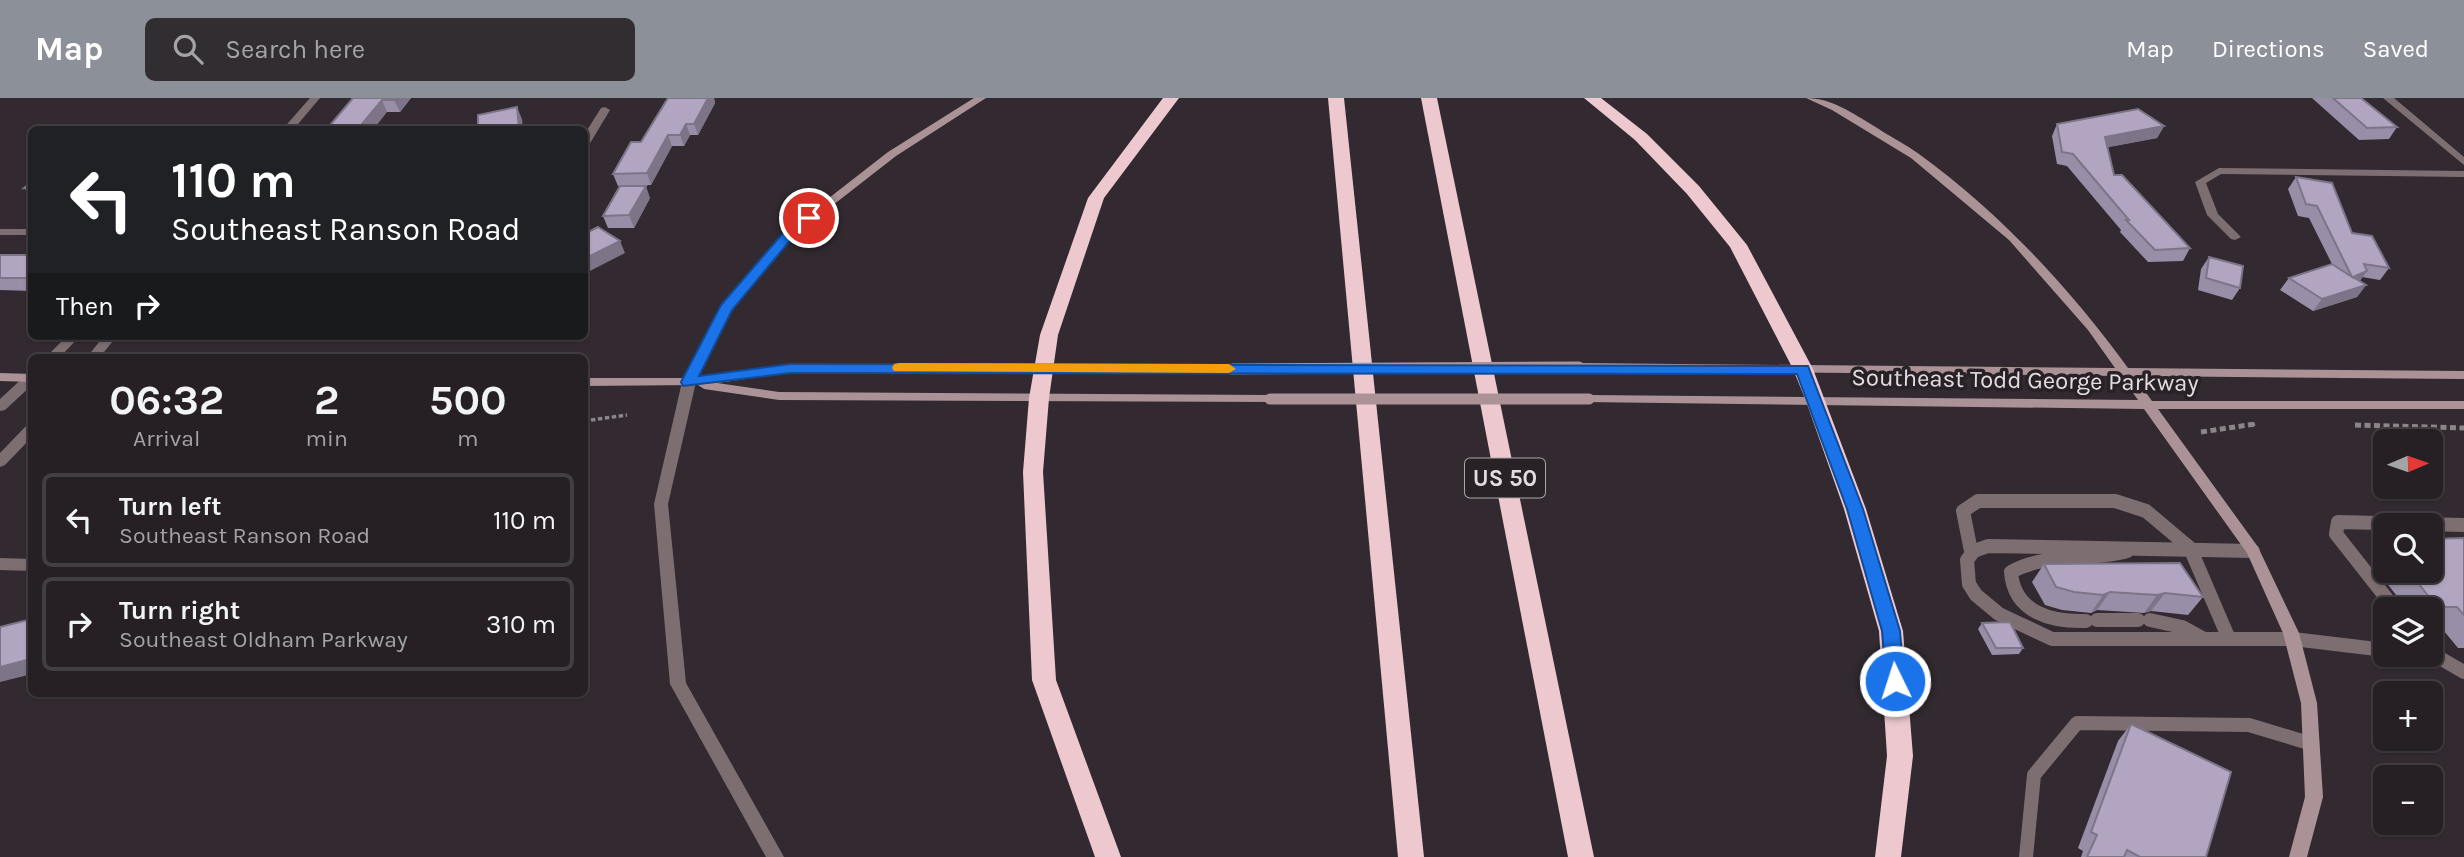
<!DOCTYPE html>
<meta charset="utf-8">
<style>
:root{--surface:#262024;--page:#322d31;--text:#f1f3f6;--muted:#a4a3a6;--line:#423e41;--accent:#8c9099}
body{margin:0;font-family:Karla,sans-serif;background:var(--page);color:var(--text);height:100vh;display:flex;flex-direction:column;font-size:26px;white-space:nowrap}
*{box-sizing:border-box;margin:0}
p{font-size:23px;color:var(--muted)}
.icon{flex:none;width:38px;height:38px;fill:none;stroke:currentColor;stroke-width:2;stroke-linecap:round;stroke-linejoin:round}
.map{position:relative;flex:1;overflow:hidden}
.sheet{position:absolute;left:28px;top:256px;width:560px;height:343px;display:flex;flex-direction:column;background:var(--surface);border-radius:10px;box-shadow:0 2px 5px #0004,0 0 0 2px var(--line)}
.sheet>*{flex:none}
.top-card{position:absolute;left:28px;top:28px;width:560px;height:214px;border-radius:10px;box-shadow:0 2px 5px #0004,0 0 0 2px var(--line);background:#202124;color:#fff;overflow:hidden}
.needle{width:46px;rotate:88deg}
.controls{position:absolute;left:2373px;top:331px;display:grid;gap:14px}
.controls a{display:grid;place-items:center;width:70px;height:70px;border-radius:10px;background:var(--surface);box-shadow:0 2px 5px #0004,0 0 0 2px var(--line);font-size:35px}
.pin{position:absolute;display:grid;place-items:center;width:60px;height:60px;color:#fff;margin:-30px;border:4px solid #fff;border-radius:50%;box-shadow:0 2px 7px #0007}
.me{position:absolute;width:77px;margin:-38px;rotate:356deg;stroke-linejoin:round;filter:drop-shadow(0 0 5px #0008)}
.turn{display:flex;align-items:center;gap:24px;height:147px;padding:0 28px;font-size:32px}
.turn .icon{width:91px;height:91px;stroke-width:2.5}
.turn b{display:block;font-size:49px;line-height:60px}
.then{display:flex;align-items:center;height:66px;padding:0 28px;background:#0003;gap:14px;font-size:26px}
.eta{display:flex;justify-content:space-evenly;align-items:center;height:119px;text-align:center}
.eta b{font-size:42px;font-weight:700;line-height:49px}
ul{padding:0;list-style:none}
li{display:flex;align-items:center;gap:21px;height:94px;margin:0 14px 10px;padding:0 14px;border:4px solid var(--line);border-radius:10px}
li div{flex:1}
li b{display:block;font-size:26px}
li em{font-style:normal}
header{display:flex;align-items:center;gap:42px;box-sizing:border-box;height:98px;padding:0 35px;background:var(--accent);color:#fff}
header strong{font-size:33px}
nav{display:flex;gap:38px;margin-inline-start:auto;font-size:24px}
.search{width:490px;height:63px;background:var(--page);display:flex;align-items:center;gap:18px;box-sizing:border-box;padding:0 24px;border-radius:10px;color:var(--muted);font-size:26px}
.map>svg:first-child{display:block}
.lines{fill:none;stroke-linecap:round;stroke-linejoin:round}
.path-far1{stroke:#8b8489;stroke-width:3.5;stroke-dasharray:4.5 2.5;stroke-linecap:butt}
.path{stroke:#8b8489;stroke-width:5;stroke-dasharray:6 3.5;stroke-linecap:butt}
.lane{stroke:#7d6e71;stroke-width:14}
.street{fill:#7d6e71;fill-rule:evenodd}
.secondary{fill:#aa9297;fill-rule:evenodd}
.highway{fill:#edc8cf;fill-rule:evenodd}
.secondary-bridge{stroke:#aa9297;stroke-width:11}
.wall{fill:#998ea7}
.shaded-wall{fill:#7d7488}
.building{fill:#b2a5c2;stroke:#7d7488;stroke-width:2}
.route{fill:#1a73e8;stroke:#114b97;stroke-width:2}
.slow{fill:#f59e0b}
.labels{text-anchor:middle;stroke-width:7;stroke-linejoin:round;paint-order:stroke}
.shield{fill:#282126;stroke:#aba5a9;stroke-width:2}
.shield-label{font-size:23px;font-weight:bold;fill:#e3dde1}
.street-label{font-size:24px;fill:#e3dde1;stroke:#282126}
</style>
<header>
<strong>Map</strong>
<div class="search"><svg class="icon" aria-label="search" viewBox="0 0 24 24"><circle cx="10" cy="10" r="6"/><path d="M15 15l6 6"/></svg>Search here</div>
<nav><a>Map</a><a>Directions</a><a>Saved</a></nav>
</header>
<div class="map">
<svg width="2464" height="759" viewBox="0 0 2464 759">
<rect width="100%" height="100%" fill="#322a30"/>
<g class="lines">
<g class="path-far1">
<path d="M584,323L627,317"/>
<path d="M2251,327L2255,326"/>
</g>
<g class="path">
<path d="M2355,327L2464,330"/>
<path d="M2201,334L2255,326"/>
</g>
<g class="lane">
<path d="M1971,453L1963,413L1978,403H2115L2146,413L2190,450L2229,541"/>
<path d="M2253,453L1988,448L1974,453L1967,462L1969,486L1976,497L1999,516L2052,541H2293L2385,552"/>
<path d="M2395,511L2336,436L2338,424L2464,427"/>
<path d="M2097,522H2138"/>
<path d="M2150,522L2182,529L2202,540"/>
<path d="M2086,523C2052,524 2014,515 2011,474C2046,454 2089,464 2127,453"/>
<path d="M2431,555L2464,574"/>
<path d="M2026,759L2034,677L2077,625L2249,627L2312,646"/>
</g>
<g class="street">
<path d="M310,0H320L293,32H282Z"/>
<path d="M2383,0H2394L2464,59V67Z"/>
<path d="M605,9L610,12L589,47L584,50V37L601,10Z"/>
<path d="M2219,70L2464,73V79L2221,76L2206,85L2218,116L2241,139L2235,142L2231,141L2207,117L2195,84Z"/>
<rect x="0" y="131" width="32" height="6"/>
<path d="M67,238H80L60,259H46Z"/>
<path d="M104,238H117L100,259H87Z"/>
<path d="M32,275V287L5,312L0,313V301L27,276Z"/>
<path d="M689,280L696,284L668,406L686,585L784,759H766L670,586L654,406L682,284Z"/>
<path d="M32,326V339L5,367L0,369V355L27,327Z"/>
<path d="M0,460L32,461V473L0,472Z"/>
</g>
<g class="secondary">
<path d="M974,0H986L896,58L792,139L731,211L698,279L790,267H1232L1238,271L1237,274L790,275L717,285L779,294L1270,297L1275,298L1277,301L1275,304L779,302L704,291L698,287L584,288V280H685L722,207L784,135L888,54Z"/>
<path d="M1806,0C1832,0 1852,15 1874,28C1889,38 1905,46 1919,56C2000,115 2069,189 2128,270L2464,273V281L2134,278L2152,303H2464V311H2158L2258,449L2299,535L2317,605L2323,699L2307,759H2289L2305,699L2301,605L2283,535L2247,455L2144,311L1584,304L1582,301L1584,298L1589,297L2138,302L2121,278L1574,272L1573,269L1579,265L2115,270L2088,232L2009,142L1911,60L1832,12Z"/>
<path d="M0,275L32,276V284L0,283Z"/>
</g>
<g class="highway">
<path d="M1163,0H1179L1104,100L1058,237L1049,300L1043,374L1056,582L1121,759H1095L1032,582L1023,374L1029,300L1040,237L1088,100Z"/>
<path d="M1328,0H1344L1424,759H1398Z"/>
<path d="M1421,0H1437L1594,759H1568Z"/>
<path d="M1584,0H1601L1647,36L1699,88L1747,147L1813,271L1866,411L1903,533L1913,658L1901,759H1875L1887,658L1879,533L1844,411L1806,303L1793,271L1730,149L1687,96L1635,42Z"/>
</g>
<g class="secondary-bridge">
<path d="M1232,271L1579,269"/>
<path d="M1270,301H1589"/>
</g>
</g>
<g class="wall">
<path d="M353,0H411L400,14H387Z"/>
<path d="M668,0H714L715,5L698,37H690L684,48H672L651,87L618,88L613,76L641,44Z"/>
<path d="M2312,0H2361L2397,29L2389,41L2359,42Z"/>
<path d="M2057,26L2164,28L2157,40L2108,49L2114,77L2190,150L2183,163L2148,164L2120,134L2121,132L2067,68L2057,66L2052,38Z"/>
<path d="M2296,79L2352,135L2389,170L2380,182L2362,179L2359,183L2366,187L2357,199L2313,213L2280,192L2289,180L2332,166L2309,120L2298,118L2288,91Z"/>
<path d="M32,83V99L24,90Z"/>
<path d="M650,100L634,130H608L603,118Z"/>
<path d="M0,156L1,157H32V193L0,192Z"/>
<path d="M2209,159L2240,190L2232,202L2198,192L2201,171Z"/>
<path d="M2464,440V550H2458L2439,527H2431V511H2407L2382,479L2388,472H2431Z"/>
<path d="M2044,466L2203,499L2188,517L2151,513L2144,515L2097,512L2091,515L2062,512L2045,507L2032,484Z"/>
<path d="M1982,525L2023,550L2019,556L1992,557L1978,531Z"/>
<path d="M2131,626L2206,759H2081L2083,753L2078,750L2118,643Z"/>
</g>
<g class="shaded-wall">
<path d="M396,0H411L400,14L394,2Z"/>
<path d="M708,0H714L715,5L698,37L694,26Z"/>
<path d="M382,2L387,14L373,32H357Z"/>
<path d="M517,9L522,21L523,32H519Z"/>
<path d="M686,26L690,37L684,48L680,37Z"/>
<path d="M2164,28L2157,40L2099,51L2105,39Z"/>
<path d="M668,37L672,48L651,87L647,75Z"/>
<path d="M646,88L650,100L634,130L629,117Z"/>
<path d="M620,143L625,155L584,176V161Z"/>
<path d="M2367,173L2358,186L2353,179Z"/>
<path d="M2366,187L2357,199L2313,213L2322,201Z"/>
<path d="M2110,494L2097,512L2091,515L2103,497Z"/>
<path d="M2165,495L2151,513L2144,515L2157,497Z"/>
<path d="M32,545V576L0,584V569Z"/>
</g>
<g class="building">
<path d="M353,0H396L394,2H382L357,32H326Z"/>
<path d="M668,0H708L694,26H686L680,37H668L647,75L613,76L631,44H641Z"/>
<path d="M2333,0H2361L2397,29L2367,30Z"/>
<path d="M517,9L519,32H478V17Z"/>
<path d="M2138,11L2164,28L2105,39L2114,77H2122L2190,150L2155,152L2126,122H2129L2073,56L2062,54L2057,26Z"/>
<path d="M2296,79L2332,85L2352,135L2372,138L2389,170L2364,166L2367,173L2353,179L2366,187L2322,201L2289,180L2332,166L2352,179L2317,108L2306,106Z"/>
<path d="M32,83V89L24,90Z"/>
<path d="M620,88H646L629,117L603,118Z"/>
<path d="M598,129L620,143L584,161V136Z"/>
<rect x="0" y="157" width="32" height="23"/>
<path d="M2209,159L2243,168L2240,190L2206,180Z"/>
<path d="M2464,440V517L2457,509H2437L2408,472H2431V441Z"/>
<path d="M2180,465L2203,499L2165,495L2157,497L2110,494L2103,497L2074,494L2056,489L2044,466Z"/>
<path d="M32,521V545L27,562L0,569V529Z"/>
<path d="M2010,524L2023,550H1996L1982,525Z"/>
<path d="M2131,626L2231,674L2206,759H2140L2127,752L2124,759H2087L2097,737L2091,734Z"/>
</g>
<path class="route" d="M809,117L814,118V123L793,139L732,212L699,278L790,266H817L1808,268L1863,411L1900,533L1904,583L1901,588L1895,590L1888,588L1886,583L1882,533L1847,411L1797,276L817,275H790L683,288L681,284L721,207L784,134Z"/>
<path class="slow" d="M899,265L1229,266L1236,271L1229,275L894,273L892,270L894,266Z"/>
<g class="labels">
<rect class="shield" x="1465" y="360.5" width="80" height="39" rx="5"/>
<g class="shield-label">
<text x="1505" y="388">US 50</text>
</g>
<g class="street-label">
<text transform="translate(2025 282) rotate(1)" y="8">Southeast Todd George Parkway</text>
</g>
</g>
</svg>
<div class="controls">
<a><svg class="needle" viewBox="-14 -14 28 28"><path d="M0-13l5 13h-10z" fill="#e53935"/><path d="M0 13l5-13h-10z" fill="#a4a3a6"/></svg></a>
<a><svg class="icon" aria-label="search" viewBox="0 0 24 24"><circle cx="10" cy="10" r="6"/><path d="M15 15l6 6"/></svg></a>
<a><svg class="icon" aria-label="layers" viewBox="0 0 24 24"><path d="M12 4l9 5-9 5-9-5zM3 14l9 5 9-5"/></svg></a>
<a>+</a>
<a>−</a>
</div>
<div class="pin" style="left:809px;top:120px;background:#d93025"><svg class="icon" aria-label="arrive" viewBox="0 0 24 24"><path d="M6 21V4h12l-3 4 3 4H6"/></svg></div>
<svg class="me" style="left:1895px;top:583px" viewBox="-20 -20 40 40"><circle r="17" fill="#1a73e8" stroke="#fff" stroke-width="3"/><path d="M0-11L8 9 0 5-8 9z" fill="#fff"/></svg>
<div class="top-card">
<div class="turn"><svg class="icon" aria-label="left" viewBox="0 0 24 24"><path d="M17 20v-9H6M10 6l-5 5 5 5"/></svg><div><b>110 m</b>Southeast Ranson Road</div></div>
<div class="then">Then<svg class="icon" aria-label="right" viewBox="0 0 24 24"><path d="M7 20v-9h11M14 6l5 5-5 5"/></svg></div>
</div>
<section class="sheet">
<div class="eta">
<div><b>06:32</b><p>Arrival</p></div>
<div><b>2</b><p>min</p></div>
<div><b>500</b><p>m</p></div>
</div>
<ul>
<li><svg class="icon" aria-label="left" viewBox="0 0 24 24"><path d="M17 20v-9H6M10 6l-5 5 5 5"/></svg><div><b>Turn left</b><p>Southeast Ranson Road</p></div><em>110 m</em></li>
<li><svg class="icon" aria-label="right" viewBox="0 0 24 24"><path d="M7 20v-9h11M14 6l5 5-5 5"/></svg><div><b>Turn right</b><p>Southeast Oldham Parkway</p></div><em>310 m</em></li>
</ul>
</section>
</div>
